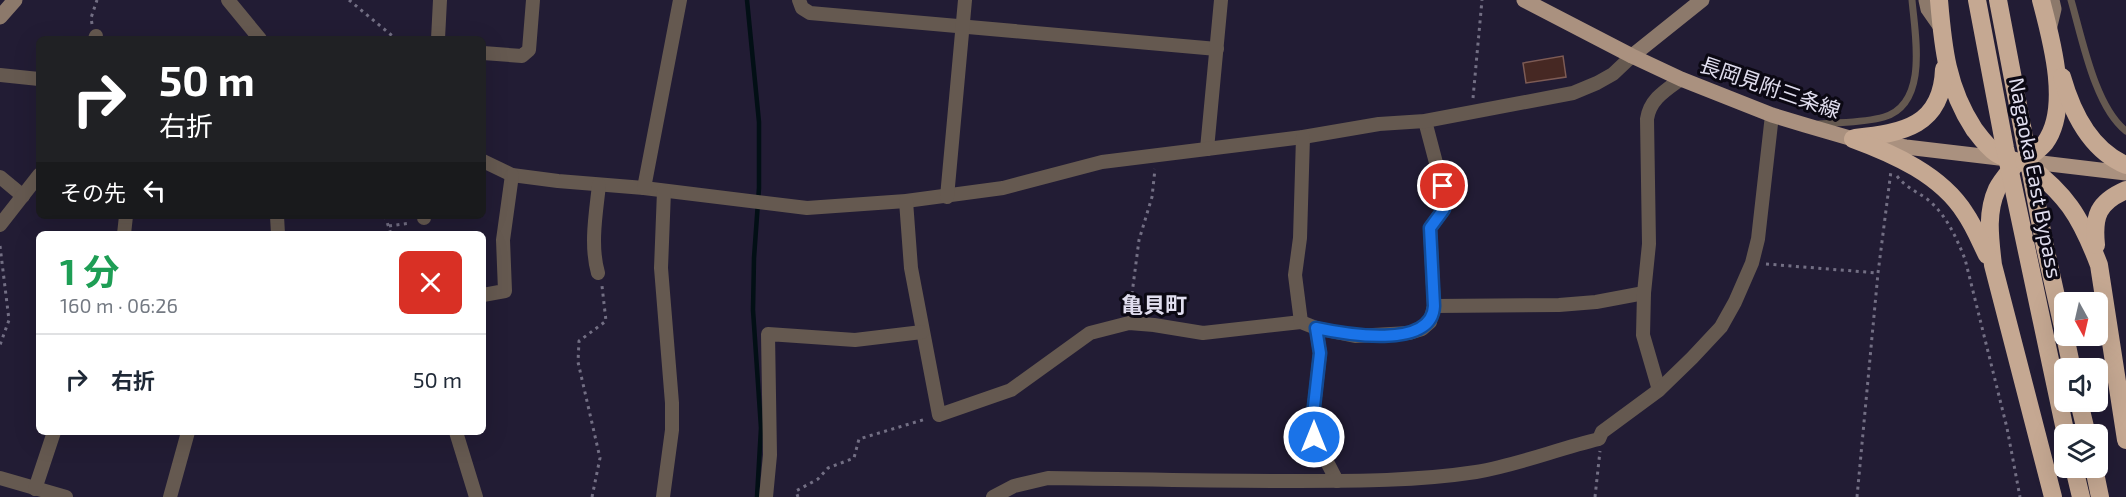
<!DOCTYPE html>
<html lang="ja">
<meta charset="utf-8">
<style>
:root{--surface:#fff;--page:#f6f6f7;--text:#1f2937;--muted:#747a83;--line:#e0e1e3}
body{margin:0;font-family:"Exo 2","Noto Sans JP",sans-serif;background:var(--page);color:var(--text);height:100vh;display:flex;flex-direction:column;font-size:22px;white-space:nowrap}
*{box-sizing:border-box;margin:0}
p{font-size:20px;color:var(--muted)}
.icon{flex:none;width:33px;height:33px;fill:none;stroke:currentColor;stroke-width:2;stroke-linecap:round;stroke-linejoin:round}
.map{position:relative;flex:1;overflow:hidden}
.side{position:absolute;left:36px;top:231px;width:450px;height:204px;display:flex;flex-direction:column;background:var(--surface);border-radius:9px;box-shadow:0 6px 24px #0002}
.side>*{flex:none}
.top-card{position:absolute;left:36px;top:36px;width:450px;height:183px;border-radius:9px;box-shadow:0 6px 24px #0002;background:#202124;color:#fff;overflow:hidden}
.needle{width:39px;rotate:172deg}
.controls{position:absolute;left:2054px;top:292px;display:grid;gap:12px}
.controls a{display:grid;place-items:center;width:54px;height:54px;border-radius:9px;background:var(--surface);box-shadow:0 6px 24px #0002;font-size:30px}
.pin{position:absolute;display:grid;place-items:center;width:51px;height:51px;color:#fff;margin:-26px;border:3px solid #fff;border-radius:50%;box-shadow:0 2px 6px #0007}
.me{position:absolute;width:66px;margin:-33px;rotate:0deg;stroke-linejoin:round;filter:drop-shadow(0 0 4px #0008)}
.turn{display:flex;align-items:center;gap:21px;height:126px;padding:0 24px;font-size:27px}
.turn .icon{width:78px;height:78px;stroke-width:2.5}
.turn b{display:block;font-size:42px;line-height:51px}
.then{display:flex;align-items:center;height:57px;padding:0 24px;background:#0003;gap:12px;font-size:22px}
.round{display:grid;place-items:center;flex:none;width:63px;height:63px;border-radius:9px;background:var(--page)}
.overview{display:flex;align-items:center;justify-content:space-between;height:102px;padding:0 24px}
h1{font-size:36px;font-weight:700;line-height:45px;color:#1e9e55}
ul{padding:0;list-style:none}
li{display:flex;align-items:center;gap:18px;height:90px;padding:0 24px;border-top:2px solid var(--line)}
li div{flex:1}
li b{display:block;font-size:22px}
li em{font-style:normal}
.map>svg:first-child{display:block}
.lines{fill:none;stroke-linecap:round;stroke-linejoin:round}
.stream{stroke:#020f15;stroke-width:4.5}
.building{fill:#462823;stroke:#7d5b55;stroke-width:1.5}
.path{stroke:#736f84;stroke-width:3;stroke-dasharray:3 4.5;stroke-linecap:butt}
.lane{stroke:#655950;stroke-width:7}
.street{stroke:#655950;stroke-width:14}
.secondary{stroke:#8c796b;stroke-width:15}
.primary{stroke:#aa917f;stroke-width:15}
.highway{stroke:#c5a892;stroke-width:18}
.route-casing{stroke:#114b97;stroke-width:15}
.route{stroke:#1a73e8;stroke-width:10}
.labels{text-anchor:middle;stroke-width:6;stroke-linejoin:round;paint-order:stroke}
.street-label{font-size:21px;fill:#e0ddee;stroke:#0b0813}
.neighbourhood-label{font-size:22px;font-weight:bold;fill:#e0ddee;stroke:#0b0813}
</style>
<div class="map">
<svg width="2126" height="497" viewBox="0 0 2126 497">
<rect width="100%" height="100%" fill="#221c34"/>
<g class="lines">
<path class="stream" d="M747,0L759,122V188L754,258L753,310L761,428L757,497"/>
</g>
<path class="building" d="M1563,56L1566,77L1526,83L1523,63Z"/>
<g class="lines">
<g class="path">
<path d="M349,0L396,39"/>
<path d="M92,24L91,18L97,0"/>
<path d="M1473,98L1482,0"/>
<path d="M1897,176C1905,187 1916,191 1927,199C1946,214 1956,237 1965,259L2007,428L2020,497"/>
<path d="M385,216L391,234"/>
<path d="M389,226L411,223"/>
<path d="M0,246L9,320L0,345"/>
<path d="M1766,264L1878,273"/>
<path d="M1130,309L1139,240L1152,197L1155,169"/>
<path d="M592,497L600,458L578,362L579,341L606,321L602,286"/>
<path d="M798,497L796,491L818,479L828,468L854,458L859,439L926,419"/>
<path d="M1595,497L1600,451"/>
<path d="M1857,497L1878,273L1891,171"/>
</g>
<g class="lane">
<path d="M2071,0C2082,38 2095,107 2126,131"/>
<path d="M1819,124C1840,122 1864,123 1884,117C1929,104 1915,35 1912,0"/>
</g>
<g class="street">
<path d="M228,0L260,39"/>
<path d="M799,0L802,8L810,13L1217,49"/>
<path d="M95,39L96,36"/>
<path d="M438,39L440,0"/>
<path d="M483,53L522,56L529,50L533,0"/>
<path d="M0,75L39,79"/>
<path d="M1425,121L1445,197L1444,209L1430,228L1434,306"/>
<path d="M1207,149L1221,0"/>
<path d="M483,161L512,175L558,181L644,188L807,208L906,201L1003,188L1102,162L1303,137L1379,124L1425,121L1573,93L1597,83L1613,74L1632,56"/>
<path d="M0,177L23,196"/>
<path d="M644,188L680,0"/>
<path d="M947,197L965,0"/>
<path d="M906,201L911,268L939,415L1011,390L1090,333L1129,323L1154,325L1203,333L1301,322L1316,328L1355,336L1409,333L1422,329L1430,322L1434,306L1559,305L1596,302L1644,293"/>
<path d="M277,216L278,234"/>
<path d="M424,216V218"/>
<path d="M0,225L39,175"/>
<path d="M124,234L126,216"/>
<path d="M598,273C590,245 596,213 599,185"/>
<path d="M483,295L505,291L503,240L512,175"/>
<path d="M1301,322L1295,275L1300,238L1303,137"/>
<path d="M1316,328L1320,353L1312,424L1314,437L1337,481"/>
<path d="M1659,390L1643,335L1644,293L1649,244L1647,119C1650,99 1666,90 1681,79"/>
<path d="M456,432L476,497"/>
<path d="M0,478L66,497"/>
<path d="M35,489L54,432"/>
<path d="M170,497L188,432"/>
<path d="M663,497L672,430V403L661,268L664,191"/>
<path d="M766,497L770,455L768,334L855,340L922,332"/>
<path d="M993,497L1014,486L1048,478C1131,479 1215,481 1298,481C1357,481 1417,481 1476,472C1518,465 1557,449 1599,439L1602,432L1659,390L1692,358L1721,327L1735,302L1752,263L1758,239L1772,115"/>
</g>
<g class="secondary">
<path d="M1926,0L1928,9L1942,29"/>
<path d="M0,17L15,0"/>
<path d="M2049,30L2054,9L2052,0"/>
<path d="M1632,56L1702,0"/>
</g>
<path class="primary" d="M1524,0L1632,56L1681,79L1772,115L1805,125L1853,139L1906,147L2126,173"/>
<g class="highway">
<path d="M1939,0C1943,48 1947,88 1974,129C1980,137 1987,147 1996,153C2002,157 2010,159 2017,162C2011,170 2002,179 1997,189C1986,213 1990,239 1993,265L2053,497"/>
<path d="M1977,0L2005,148L2066,435"/>
<path d="M1998,0L2045,247L2064,332"/>
<path d="M2041,0C2051,38 2071,108 2045,143C2039,150 2030,156 2024,162C2066,194 2080,215 2099,265L2126,440"/>
<path d="M2062,77C2072,112 2090,150 2126,165"/>
<path d="M1855,138C1903,133 1942,126 1944,69"/>
<path d="M1853,139C1894,154 1941,175 1965,213C1974,226 1980,241 1987,255"/>
<path d="M2096,245C2093,216 2098,202 2126,190"/>
<path d="M2065,336L2072,369"/>
<path d="M2079,402L2087,435"/>
<path d="M2074,468L2081,497"/>
<path d="M2094,468L2100,497"/>
</g>
</g>
<g class="lines">
<defs>
<path id="route" d="M1314,437L1312,424L1320,353L1316,328C1344,334 1432,350 1434,306L1430,228L1444,209L1443,186"/>
</defs>
<use href="#route" class="route-casing"/>
<use href="#route" class="route"/>
</g>
<g class="labels">
<g class="street-label">
<text transform="translate(1770 88) rotate(19)" y="7">長岡見附三条線</text>
<text transform="translate(2035 178) rotate(79)" y="7">Nagaoka East Bypass</text>
</g>
<g class="neighbourhood-label">
<text x="1154" y="313">亀貝町</text>
</g>
</g>
</svg>
<div class="controls">
<a><svg class="needle" viewBox="-14 -14 28 28"><path d="M0-13l5 13h-10z" fill="#e53935"/><path d="M0 13l5-13h-10z" fill="#747a83"/></svg></a>
<a><svg class="icon" aria-label="sound" viewBox="0 0 24 24"><path d="M4 9h4l5-4v14l-5-4H4zM17 9q2 3 0 6"/></svg></a>
<a><svg class="icon" aria-label="layers" viewBox="0 0 24 24"><path d="M12 4l9 5-9 5-9-5zM3 14l9 5 9-5"/></svg></a>
</div>
<div class="pin" style="left:1443px;top:186px;background:#d93025"><svg class="icon" aria-label="arrive" viewBox="0 0 24 24"><path d="M6 21V4h12l-3 4 3 4H6"/></svg></div>
<svg class="me" style="left:1314px;top:437px" viewBox="-20 -20 40 40"><circle r="17" fill="#1a73e8" stroke="#fff" stroke-width="3"/><path d="M0-11L8 9 0 5-8 9z" fill="#fff"/></svg>
<div class="top-card">
<div class="turn"><svg class="icon" aria-label="right" viewBox="0 0 24 24"><path d="M7 20v-9h11M14 6l5 5-5 5"/></svg><div><b>50 m</b>右折</div></div>
<div class="then">その先<svg class="icon" aria-label="left" viewBox="0 0 24 24"><path d="M17 20v-9H6M10 6l-5 5 5 5"/></svg></div>
</div>
<section class="side">
<div class="overview"><div><h1>1 分</h1><p>160 m · 06:26</p></div><a class="round" style="background:#d93025;color:#fff"><svg class="icon" aria-label="close" viewBox="0 0 24 24"><path d="M6 6l12 12M18 6L6 18"/></svg></a></div>
<ul>
<li><svg class="icon" aria-label="right" viewBox="0 0 24 24"><path d="M7 20v-9h11M14 6l5 5-5 5"/></svg><div><b>右折</b></div><em>50 m</em></li>
</ul>
</section>
</div>
